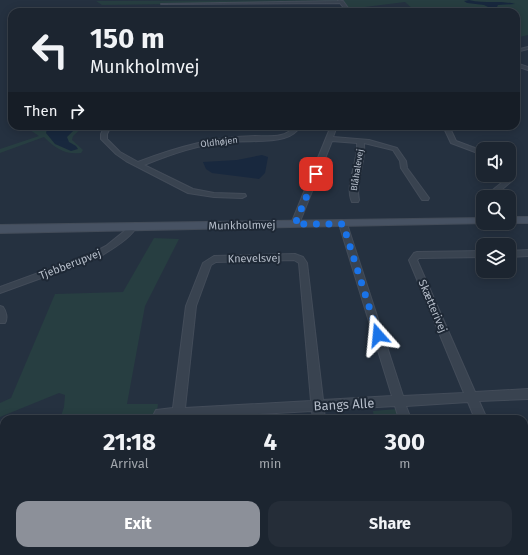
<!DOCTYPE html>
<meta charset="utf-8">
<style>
:root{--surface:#1c2530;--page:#252d38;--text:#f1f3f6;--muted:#a0a5ab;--line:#3a424c;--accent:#8c9099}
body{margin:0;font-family:"Fira Sans",sans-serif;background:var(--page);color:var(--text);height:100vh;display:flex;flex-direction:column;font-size:15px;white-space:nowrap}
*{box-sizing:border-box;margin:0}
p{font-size:13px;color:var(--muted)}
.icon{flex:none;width:22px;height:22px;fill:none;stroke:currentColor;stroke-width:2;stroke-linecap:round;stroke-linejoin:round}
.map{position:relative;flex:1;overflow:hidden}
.details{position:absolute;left:0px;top:415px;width:528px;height:140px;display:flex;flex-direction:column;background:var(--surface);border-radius:12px 12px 0 0;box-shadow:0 2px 10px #0003,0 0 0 1px var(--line)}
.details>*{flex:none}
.guide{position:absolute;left:8px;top:8px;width:512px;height:122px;border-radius:12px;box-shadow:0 2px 10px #0003,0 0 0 1px var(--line);background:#1c2530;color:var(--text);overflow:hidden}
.controls{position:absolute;left:476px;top:142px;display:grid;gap:8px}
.controls a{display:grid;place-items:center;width:40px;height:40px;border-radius:8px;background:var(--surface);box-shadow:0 2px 10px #0003,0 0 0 1px var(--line);font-size:20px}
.pin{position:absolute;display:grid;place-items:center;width:34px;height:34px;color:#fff;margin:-17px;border-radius:8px;box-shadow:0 2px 6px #0006}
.me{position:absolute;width:44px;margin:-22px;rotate:342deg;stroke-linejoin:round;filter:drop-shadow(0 0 3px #0008)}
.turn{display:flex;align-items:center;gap:14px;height:84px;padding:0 16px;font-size:18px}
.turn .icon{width:52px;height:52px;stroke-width:2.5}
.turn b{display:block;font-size:28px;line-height:34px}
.then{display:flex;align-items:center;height:38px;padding:0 16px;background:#0003;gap:8px;font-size:15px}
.eta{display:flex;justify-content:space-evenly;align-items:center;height:68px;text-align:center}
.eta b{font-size:24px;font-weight:700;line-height:28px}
.button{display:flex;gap:8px;margin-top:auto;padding:8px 16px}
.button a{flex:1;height:46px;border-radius:12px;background:var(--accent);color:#fff;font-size:16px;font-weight:700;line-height:46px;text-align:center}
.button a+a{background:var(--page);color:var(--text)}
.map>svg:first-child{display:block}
.green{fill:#273e41}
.water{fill:#18283e}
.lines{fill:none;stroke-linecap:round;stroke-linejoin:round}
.street-casing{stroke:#434c59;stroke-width:2}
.secondary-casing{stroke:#434c59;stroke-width:2}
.street{fill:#394350;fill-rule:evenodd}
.secondary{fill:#475263;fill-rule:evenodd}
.route{stroke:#1a73e8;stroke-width:7;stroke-dasharray:0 12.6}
.labels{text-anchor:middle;stroke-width:4;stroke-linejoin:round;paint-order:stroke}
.far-street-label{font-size:9px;fill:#b6beca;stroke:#1e2835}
.street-label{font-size:11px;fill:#b6beca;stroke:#1e2835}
.near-street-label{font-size:13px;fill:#b6beca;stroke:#1e2835}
</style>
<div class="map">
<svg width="528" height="555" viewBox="0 0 528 555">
<rect width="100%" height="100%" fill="#253140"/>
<g class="green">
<path d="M339,0L335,2L102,5L96,1Z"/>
<path d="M343,0H528V35L516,38V12H416L405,2L349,9Z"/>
<path d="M24,126H84L73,136L72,140L83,150L81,153C65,155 55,148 44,137L0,153V149L39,136Z"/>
<path d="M154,238L179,239L145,306L127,404H158L156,419H60L64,407L65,395L59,393L0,417V403L11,398L55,294L123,292Z"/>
<path d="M397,409L400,419H374L373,411Z"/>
<rect x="32" y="551" width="67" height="4"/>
<path d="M399,551H440L441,555H399Z"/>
</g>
<g class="water">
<path d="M469,0C485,4 501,0 515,4L498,5L497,7L506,10L496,11L484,5L467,3L464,1Z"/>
<path d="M48,126H78L67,137L69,142L76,146L78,149L71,151L55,144L46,133Z"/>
<path d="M262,155L268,157L265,173L259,179L212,173L206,169L203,162L237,160Z"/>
</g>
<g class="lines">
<defs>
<g id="street">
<path d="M338,0L343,1L351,12H347L340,3L161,4L339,1Z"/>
<path d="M528,47V49L516,52V50Z"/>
<path d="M516,63L528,67V70L516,66Z"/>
<path d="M105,126H111L107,134V139L120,152L138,162C177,147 213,137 255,136C269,136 285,139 295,126H301C296,132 292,136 284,138C267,143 247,140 229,142C199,144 172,154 144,165L193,189L214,193L245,194L246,196L242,198L214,197L188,193L126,161L116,154L101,139V134Z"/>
<path d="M331,126H337L333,137L369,140L397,148L406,161L407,168L429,198L428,200H422L401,168L400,161L393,150L364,143C366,163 355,181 359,200L358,202H352C344,184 359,162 357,143L332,141L299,224L295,226H292L291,224Z"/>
<path d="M443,126H449L456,141L483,151V155L451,143Z"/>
<path d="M509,167L516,173L514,179L493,197H484L509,177Z"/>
<path d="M480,200H483V208L479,206Z"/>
<path d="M340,222H343L347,224L403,396L464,393L409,260L414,253L417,252L483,251V257L419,258L417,260L475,392L528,389V399L479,401L487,419H475L468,402L406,406L411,419H399L395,406L324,410L325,419H313L312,411L184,418V419H160L156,418L154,414L156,410L173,408L186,306L203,263L214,256L295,254L303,257L307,263L323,400L392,396L339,224ZM294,260L299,263L311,401L185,408L196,306L211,265L216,262Z"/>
<path d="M129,225H135L136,227C132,238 109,251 99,257L0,293V287L93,253L106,246L127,229Z"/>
<path d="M528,250V256L509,257V251Z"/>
<path d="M0,306L3,307C6,311 8,318 5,323H0Z"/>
<path d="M524,509L528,511V527L524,525Z"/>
<path d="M439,551H454L455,555H441Z"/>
</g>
<g id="secondary">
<path d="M509,217H528V223H507H509Z"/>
<path d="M483,218V223H487L0,233V225Z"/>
</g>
</defs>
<use href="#street" class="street-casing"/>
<use href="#secondary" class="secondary-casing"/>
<use href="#street" class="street"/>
<use href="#secondary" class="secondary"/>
</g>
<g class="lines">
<path class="route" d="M316,174L295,224H343L378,335"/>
</g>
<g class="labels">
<g class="far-street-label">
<text transform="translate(219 142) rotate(-7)" y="3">Oldhøjen</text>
<text transform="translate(357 170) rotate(-81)" y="3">Blåhalevej</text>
</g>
<g class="street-label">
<text transform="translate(242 225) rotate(-1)" y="4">Munkholmvej</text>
<text transform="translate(254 258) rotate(-1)" y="4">Knevelsvej</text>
<text transform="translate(70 264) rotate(-21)" y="4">Tjebberupvej</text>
<text transform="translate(433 306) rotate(67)" y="4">Skætterivej</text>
</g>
<g class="near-street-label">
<text transform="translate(344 404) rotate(-3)" y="5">Bangs Alle</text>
</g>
</g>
</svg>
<div class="controls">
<a><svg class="icon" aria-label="sound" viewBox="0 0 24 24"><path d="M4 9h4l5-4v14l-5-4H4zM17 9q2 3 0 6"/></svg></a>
<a><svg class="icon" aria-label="search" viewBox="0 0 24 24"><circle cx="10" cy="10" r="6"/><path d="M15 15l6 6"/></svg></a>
<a><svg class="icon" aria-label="layers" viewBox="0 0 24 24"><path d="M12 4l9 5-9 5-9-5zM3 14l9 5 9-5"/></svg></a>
</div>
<div class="pin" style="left:316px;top:174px;background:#d93025"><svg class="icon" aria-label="arrive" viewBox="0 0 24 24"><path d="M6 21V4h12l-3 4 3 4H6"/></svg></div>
<svg class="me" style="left:378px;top:335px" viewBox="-20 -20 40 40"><path d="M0-17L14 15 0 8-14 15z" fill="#1a73e8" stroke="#fff" stroke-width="4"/></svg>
<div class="guide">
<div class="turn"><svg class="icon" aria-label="left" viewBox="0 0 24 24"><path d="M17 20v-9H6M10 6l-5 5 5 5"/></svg><div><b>150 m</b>Munkholmvej</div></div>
<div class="then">Then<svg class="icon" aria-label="right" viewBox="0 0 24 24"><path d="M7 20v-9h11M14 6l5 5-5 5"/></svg></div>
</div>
<section class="details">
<div class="eta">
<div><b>21:18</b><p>Arrival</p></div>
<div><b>4</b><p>min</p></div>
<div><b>300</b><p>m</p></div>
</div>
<div class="button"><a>Exit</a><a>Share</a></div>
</section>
</div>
